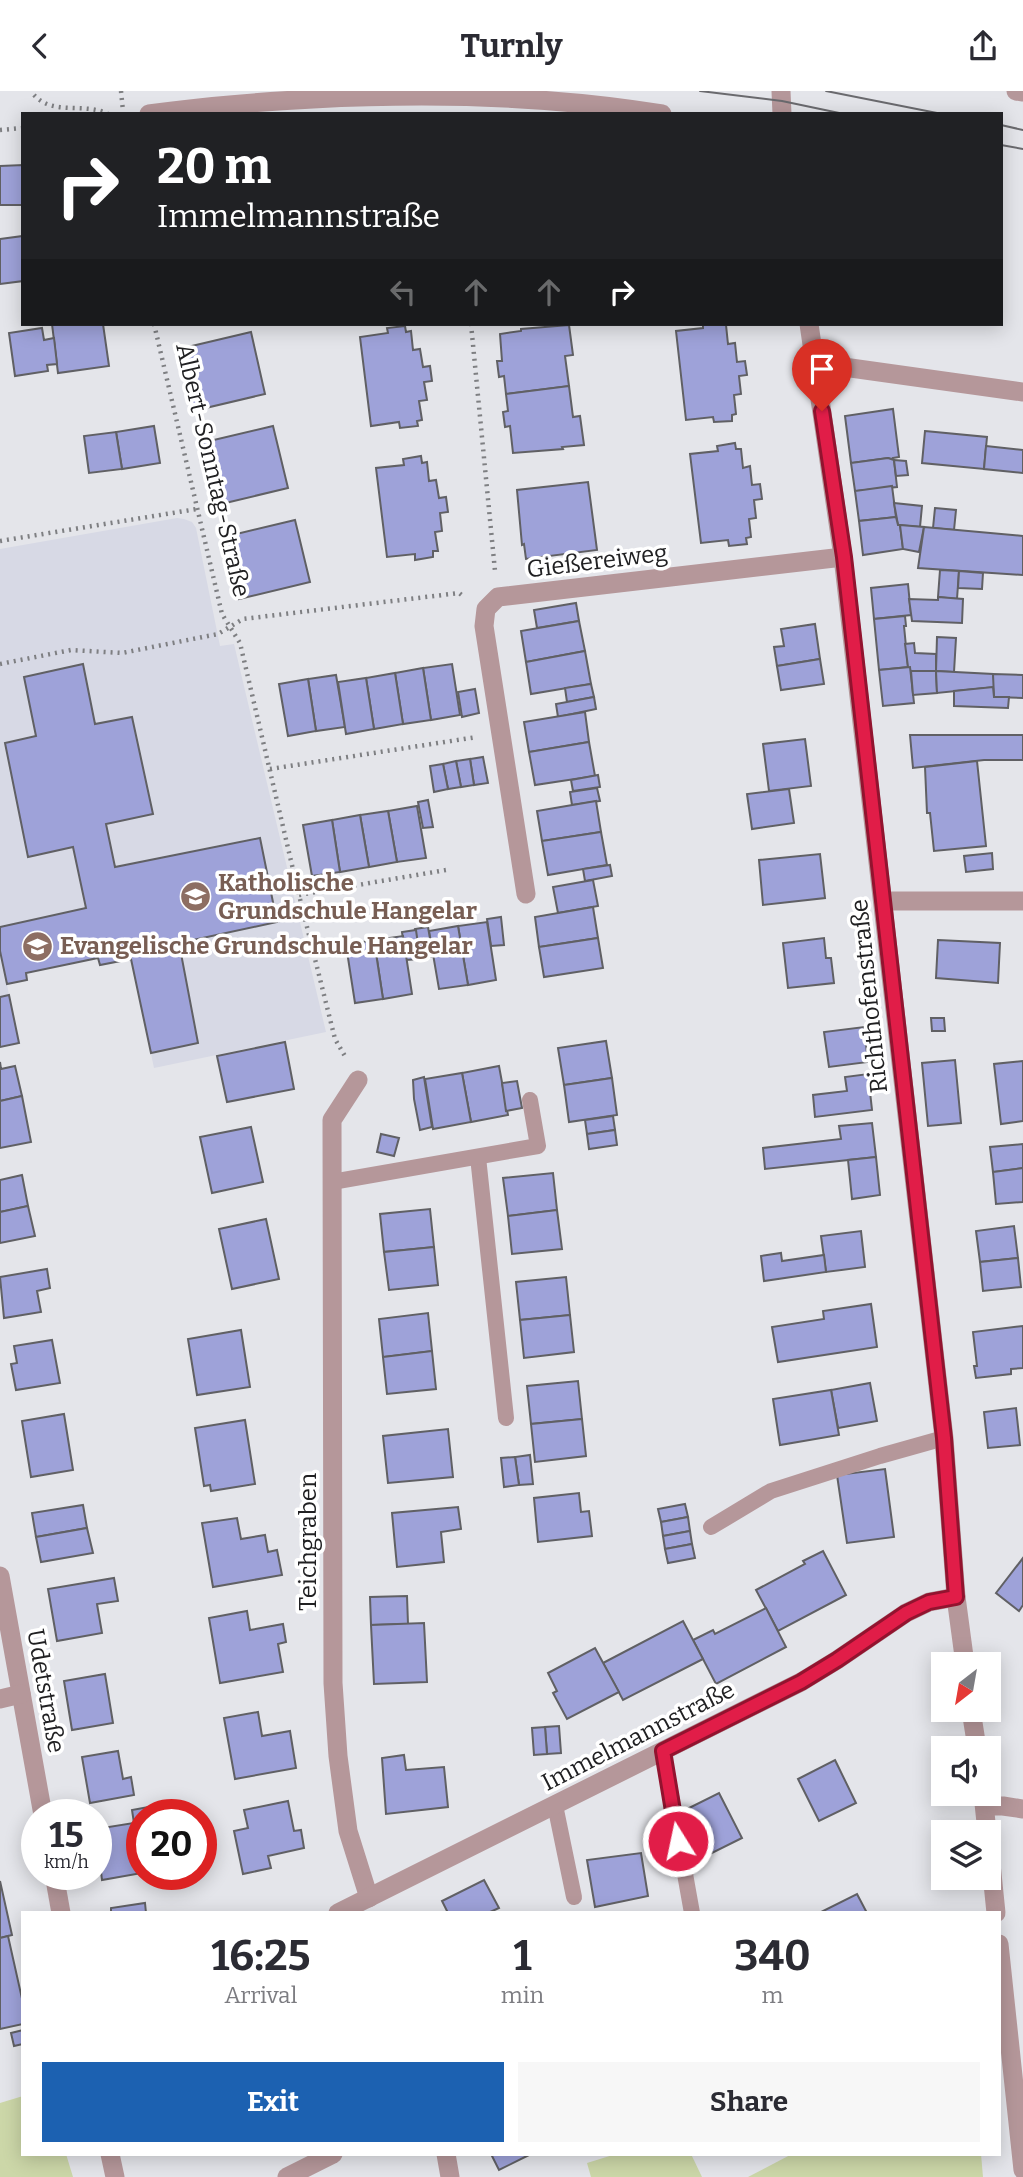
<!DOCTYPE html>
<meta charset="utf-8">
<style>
:root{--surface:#fff;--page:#f7f7f7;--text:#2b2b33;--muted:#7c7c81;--accent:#1c61b1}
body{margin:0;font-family:Bitter,serif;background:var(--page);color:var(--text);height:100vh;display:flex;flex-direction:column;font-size:26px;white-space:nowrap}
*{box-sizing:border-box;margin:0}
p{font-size:23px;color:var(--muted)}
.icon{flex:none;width:38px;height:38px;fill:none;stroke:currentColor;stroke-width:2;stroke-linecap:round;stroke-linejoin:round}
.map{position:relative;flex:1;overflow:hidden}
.drawer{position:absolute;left:21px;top:1820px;width:980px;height:245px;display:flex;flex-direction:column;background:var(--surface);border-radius:0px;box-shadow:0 4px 18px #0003}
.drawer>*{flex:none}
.hud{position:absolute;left:21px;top:21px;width:982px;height:214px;border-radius:0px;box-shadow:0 4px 18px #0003;background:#202124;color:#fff;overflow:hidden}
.needle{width:46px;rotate:211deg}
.buttons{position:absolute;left:931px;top:1561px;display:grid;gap:14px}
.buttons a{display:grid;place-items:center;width:70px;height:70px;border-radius:0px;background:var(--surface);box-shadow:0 4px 18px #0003;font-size:35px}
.speed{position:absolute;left:21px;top:1708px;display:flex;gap:14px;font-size:35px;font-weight:700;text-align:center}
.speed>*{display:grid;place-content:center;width:91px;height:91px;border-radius:50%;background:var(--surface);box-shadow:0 4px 18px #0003;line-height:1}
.speed small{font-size:18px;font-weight:400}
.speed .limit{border:10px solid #d22;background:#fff;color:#111}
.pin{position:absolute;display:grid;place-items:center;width:60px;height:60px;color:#fff;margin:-72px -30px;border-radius:50% 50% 50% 0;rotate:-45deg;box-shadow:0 0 7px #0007}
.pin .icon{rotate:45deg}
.me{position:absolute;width:77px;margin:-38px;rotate:350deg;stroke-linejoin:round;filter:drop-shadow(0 0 5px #0008)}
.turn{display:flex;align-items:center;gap:24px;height:147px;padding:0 21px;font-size:32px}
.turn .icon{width:91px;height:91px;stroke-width:2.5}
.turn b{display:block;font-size:49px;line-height:60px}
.lanes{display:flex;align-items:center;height:66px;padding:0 21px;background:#0003;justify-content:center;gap:35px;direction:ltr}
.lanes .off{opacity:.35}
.eta{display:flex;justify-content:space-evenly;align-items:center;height:119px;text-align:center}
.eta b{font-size:42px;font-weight:700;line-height:49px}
.action{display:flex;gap:14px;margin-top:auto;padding:14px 21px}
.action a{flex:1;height:80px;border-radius:0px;background:var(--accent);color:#fff;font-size:28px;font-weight:700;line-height:80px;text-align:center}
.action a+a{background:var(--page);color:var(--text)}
header{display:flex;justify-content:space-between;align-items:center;height:91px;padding:0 21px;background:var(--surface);font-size:32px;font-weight:700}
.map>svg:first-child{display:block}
.built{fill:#d7d9e5}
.green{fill:#ccd7a8}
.building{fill:#9ea2d9;stroke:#606064;stroke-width:2}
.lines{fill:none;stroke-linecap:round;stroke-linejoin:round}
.path{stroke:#7e7f82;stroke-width:4.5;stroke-dasharray:2 5;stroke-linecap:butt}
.service{stroke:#b5979a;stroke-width:16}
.minor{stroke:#b5979a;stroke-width:19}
.tram{stroke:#6a6a6e;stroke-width:2}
.route-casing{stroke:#92132f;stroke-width:18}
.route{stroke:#e11d48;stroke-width:12}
.labels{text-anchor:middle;stroke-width:7;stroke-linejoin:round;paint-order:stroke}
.street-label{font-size:24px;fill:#202022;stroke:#fff}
.education-label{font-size:24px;font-weight:bold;fill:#785e54;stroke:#fff;text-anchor:start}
</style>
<header><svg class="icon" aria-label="back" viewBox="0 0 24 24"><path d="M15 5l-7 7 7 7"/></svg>Turnly<svg class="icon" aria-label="share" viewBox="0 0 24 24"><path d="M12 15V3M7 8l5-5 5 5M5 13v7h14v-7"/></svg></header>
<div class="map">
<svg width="1023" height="2086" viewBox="0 0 1023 2086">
<rect width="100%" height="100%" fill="#e4e5ea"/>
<path class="built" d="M177,427L184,428L192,431L196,437L220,555L234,553L326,941L154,977L131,868L100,874L98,867L26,882L27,889L7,893L9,904L0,906V458Z"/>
<g class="green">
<path d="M23,2005V2063H66L73,2086H0V2012Z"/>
<path d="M616,2063H691L702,2086H591L587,2072Z"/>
<path d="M792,2063H981L983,2086H748Z"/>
</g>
<g class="building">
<path d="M23,74V114H0V75Z"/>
<path d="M23,145V190L0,193V148Z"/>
<path d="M52,233H103L109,275L58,282Z"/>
<path d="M703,233L726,234L728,253L735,252L737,271L745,270L747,284L739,285L741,303L734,304L736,323L732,324V330L714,331L713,326L686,329L676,240L703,237Z"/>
<path d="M569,234L573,264L565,265L569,295L506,303L504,285L499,286L497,270H502L500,243L521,240V238Z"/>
<path d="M405,235L406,241L411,240L413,259L420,258L423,276L430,275L432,290L424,291L427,309L419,310L422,329L417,330L418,335L400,337L399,331L371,335L360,246L388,242L387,237Z"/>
<path d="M42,237L44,249L54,247L57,273L47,274L48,280L15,285L9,242Z"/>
<path d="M251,241L265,303L193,320L179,258Z"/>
<path d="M569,295L573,326L580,325L584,354L562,356L563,358L513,362L510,335L505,336L503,321L508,320L506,303Z"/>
<path d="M893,318L899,366L893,367L894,369L888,367L851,372L845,325Z"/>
<path d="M154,335L160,372L122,378L116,341Z"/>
<path d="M273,335L288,397L217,414L201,352Z"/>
<path d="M925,340L987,346L984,378L922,372Z"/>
<path d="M116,341L122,378L89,382L84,345Z"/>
<path d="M735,352L736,358H741L743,377L750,375L752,394L760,393L762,408L754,409L756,427L749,428L751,446L746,447L747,453L729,455L728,449L701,452L690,363L718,360L717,355Z"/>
<path d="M986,355L1023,359V382L984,378Z"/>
<path d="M421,365L422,372L427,371L429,390L436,389L439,407L446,406L448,421L440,422L442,440L435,441L438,460H433V466L415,469V463L387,466L376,377L404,374L403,368Z"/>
<path d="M888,367L894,369L897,396L855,400L851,372Z"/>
<path d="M894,369L906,370L908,384L896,385Z"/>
<path d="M588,391L597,459L526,468L524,453L522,454L517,399Z"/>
<path d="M892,395L896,426L859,430L855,400Z"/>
<path d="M894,412L922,415L920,436L898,434Z"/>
<path d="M935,417L956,419L954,439L933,437Z"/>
<path d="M896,426L898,434H900L903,458L863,464L859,430Z"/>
<path d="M295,429L310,491L239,508L224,446Z"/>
<path d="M900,434L924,436L919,461L903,458Z"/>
<path d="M924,436L1023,445V484L918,477Z"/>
<path d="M940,479L959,480L957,508L938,506Z"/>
<path d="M959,480L983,482L982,498L958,497Z"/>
<path d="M908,493L911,524L874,528L871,497Z"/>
<path d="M938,506L963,508L962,532L912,530L909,508L938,509Z"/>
<path d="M576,512L579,530L537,537L534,519Z"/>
<path d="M905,525L906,535H904L908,576L879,579L874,528Z"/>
<path d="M579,530L585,560L526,571L521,540Z"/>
<path d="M815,533L820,568L777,575L774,556L784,555L781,538Z"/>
<path d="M937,546L956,547L954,581L936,580Z"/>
<path d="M914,552L915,562L936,563V580H911L908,576L905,553Z"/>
<path d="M585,560L591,593L531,603L526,571Z"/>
<path d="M820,568L824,593L781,599L777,575Z"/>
<path d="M83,573L95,633L132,626L153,723L106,733L115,776L260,747L277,831L179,852L198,952L151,962L131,868L100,874L98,867L26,882L27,889L7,893L0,860V836L86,817L73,756L28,766L5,652L36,645L24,586Z"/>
<path d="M452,573L460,624L431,629L423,577Z"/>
<path d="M910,576L914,612L883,615L879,579Z"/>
<path d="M423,577L431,629L403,633L395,582Z"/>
<path d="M911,580H936L937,602L913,604Z"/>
<path d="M936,580L993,583L995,596L937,602Z"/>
<path d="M395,582L403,633L374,638L366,587Z"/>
<path d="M993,583L1023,584V607L994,606Z"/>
<path d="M336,584L345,636L316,640L308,588Z"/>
<path d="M366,587L374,638L346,643L338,591Z"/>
<path d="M308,588L316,640L288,645L279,593Z"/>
<path d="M591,593L594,606L567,611L565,597Z"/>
<path d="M993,596L994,606H1009L1008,617L954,615V600Z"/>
<path d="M475,598L479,622L462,626L458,601Z"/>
<path d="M594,606L596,618L558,626L556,613Z"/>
<path d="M585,621L589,651L529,661L524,631Z"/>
<path d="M910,644H1023V669H984L913,677Z"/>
<path d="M805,648L811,695L769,700L763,653Z"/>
<path d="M589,651L595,685L535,694L529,661Z"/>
<path d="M483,666L488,692L474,694L470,668Z"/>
<path d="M470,668L474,694L461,696L456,670Z"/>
<path d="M456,670L461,696L448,698L443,673Z"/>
<path d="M977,670L986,755L934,760L930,722H927L925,676Z"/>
<path d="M443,673L448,698L434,701L430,675Z"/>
<path d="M598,684L600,696L573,700L571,689Z"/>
<path d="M597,697L600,710L572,714L570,701Z"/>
<path d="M789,698L794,732L752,738L747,703Z"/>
<path d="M428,709L433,736L423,737L418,711Z"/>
<path d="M596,710L601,741L542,750L537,720Z"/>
<path d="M417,715L426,767L397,771L388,720Z"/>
<path d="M388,720L397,771L369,776L360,724Z"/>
<path d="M360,724L369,776L340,781L332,729Z"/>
<path d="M332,729L340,781L312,785L303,734Z"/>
<path d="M601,741L607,774L548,784L542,750Z"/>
<path d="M992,762L993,778L966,781L964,765Z"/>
<path d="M820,763L825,807L763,814L759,769Z"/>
<path d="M610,774L612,785L585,790L583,778Z"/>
<path d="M593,789L598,815L558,822L553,796Z"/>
<path d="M593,816L598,847L539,856L535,826Z"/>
<path d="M501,826L504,854L491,855L487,828Z"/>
<path d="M487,831L496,889L468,894L458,835Z"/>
<path d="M458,835L468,894L439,898L429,840Z"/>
<path d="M428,836L433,865L420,868L415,838Z"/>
<path d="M416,839L420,868L406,869L402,841Z"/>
<path d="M403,845L412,903L383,908L374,849Z"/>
<path d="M598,847L603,877L544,886L539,856Z"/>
<path d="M824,847L826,867H831L834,892L788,897L783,852Z"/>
<path d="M374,849L383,908L355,912L346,854Z"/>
<path d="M938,849L1000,852L998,892L936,887Z"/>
<path d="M9,904L19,952L0,956V906Z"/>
<path d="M931,927H944L945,940H932Z"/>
<path d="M864,936L868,971L829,976L824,941Z"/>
<path d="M606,950L612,987L564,994L558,957Z"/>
<path d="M285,951L294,998L227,1011L217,965Z"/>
<path d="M955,969L961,1032L928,1035L922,972Z"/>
<path d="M1023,970V1030L1001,1033L994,973Z"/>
<path d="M0,971L1,978L15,975L22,1005L0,1010Z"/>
<path d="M499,975L508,1024L471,1031L462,982Z"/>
<path d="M462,982L471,1031L433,1038L425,988Z"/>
<path d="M868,983L872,1019L815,1026L813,1004L847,1000L845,986Z"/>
<path d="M424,986L432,1036L420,1039L414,1008L413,989Z"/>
<path d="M612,987L617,1024L569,1031L564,994Z"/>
<path d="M517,990L522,1017L506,1020L502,992Z"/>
<path d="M22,1005L31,1051L0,1057V1010Z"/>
<path d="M613,1025L615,1039L587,1043L585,1029Z"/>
<path d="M872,1032L876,1066L765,1078L763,1057L841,1048L839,1035Z"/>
<path d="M251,1036L263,1091L212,1102L200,1046Z"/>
<path d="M615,1039L617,1054L589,1058L587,1043Z"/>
<path d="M381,1043L399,1047L394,1065L377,1061Z"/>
<path d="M1023,1053V1077L993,1081L990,1056Z"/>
<path d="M876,1066L880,1104L852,1108L848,1069Z"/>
<path d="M1023,1077V1111L996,1113L993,1081Z"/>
<path d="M553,1082L557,1119L508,1125L503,1087Z"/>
<path d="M22,1084L28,1115L0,1121V1089Z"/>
<path d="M28,1115L35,1145L0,1152V1121Z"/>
<path d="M430,1118L434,1156L384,1161L380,1123Z"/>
<path d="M557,1119L562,1158L512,1163L508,1125Z"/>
<path d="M266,1128L279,1188L232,1198L219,1138Z"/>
<path d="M1014,1135L1018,1167L980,1171L976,1140Z"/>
<path d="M861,1140L865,1176L826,1181L821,1145Z"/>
<path d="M434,1156L438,1194L389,1199L384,1161Z"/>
<path d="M781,1162L782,1170L824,1164L826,1181L764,1190L761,1165Z"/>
<path d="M1018,1167L1021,1196L983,1200L980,1171Z"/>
<path d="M47,1178L50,1197L37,1200L41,1221L4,1227L0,1186Z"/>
<path d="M566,1186L570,1224L520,1229L516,1191Z"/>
<path d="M871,1213L877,1256L778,1271L772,1236L824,1228L823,1220Z"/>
<path d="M428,1222L432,1260L383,1266L379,1228Z"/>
<path d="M570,1224L574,1261L524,1267L520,1229Z"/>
<path d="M1023,1235V1277L1011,1278V1283L976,1287L974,1275H977L973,1241Z"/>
<path d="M241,1239L250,1296L197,1304L188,1248Z"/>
<path d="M52,1249L60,1292L16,1299L11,1273L17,1272L14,1255Z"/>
<path d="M432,1260L436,1298L387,1303L383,1266Z"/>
<path d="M578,1290L582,1328L531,1333L527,1295Z"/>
<path d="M870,1292L877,1330L838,1337L831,1299Z"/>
<path d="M831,1299L839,1344L780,1354L773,1308Z"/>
<path d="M1016,1317L1020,1354L988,1357L984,1321Z"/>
<path d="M64,1323L73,1379L31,1386L22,1330Z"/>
<path d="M582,1328L586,1365L535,1371L531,1333Z"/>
<path d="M245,1329L255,1393L211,1400L210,1394L204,1395L195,1337Z"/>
<path d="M448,1338L453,1386L388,1392L383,1345Z"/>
<path d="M530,1364L533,1393L519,1394L515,1366Z"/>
<path d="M515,1366L519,1394L504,1396L501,1367Z"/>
<path d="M885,1378L894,1446L847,1452L837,1384Z"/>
<path d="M579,1402L581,1421L589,1420L592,1445L538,1451L534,1407Z"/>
<path d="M685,1413L688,1426L661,1431L658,1418Z"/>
<path d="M83,1414L87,1437L36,1446L32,1422Z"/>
<path d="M458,1416L461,1438L441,1441L444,1471L397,1476L392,1422Z"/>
<path d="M688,1426L690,1440L663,1445L661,1431Z"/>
<path d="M237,1427L241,1448L265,1444L268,1461L277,1459L282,1484L213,1496L202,1432Z"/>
<path d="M87,1437L93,1462L41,1471L36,1446Z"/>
<path d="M690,1440L692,1453L665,1458L663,1445Z"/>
<path d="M692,1453L695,1467L668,1472L665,1458Z"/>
<path d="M823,1460L846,1504L778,1540L756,1499L805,1473L803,1470Z"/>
<path d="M1023,1467V1514L1019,1520L996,1502Z"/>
<path d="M114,1487L118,1510L97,1513L102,1542L57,1550L48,1498Z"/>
<path d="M407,1505L408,1533L371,1534L370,1506Z"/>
<path d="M766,1517L786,1556L716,1593L693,1549L713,1539L715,1543Z"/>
<path d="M247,1520L250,1539L283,1533L286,1551L278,1553L283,1581L220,1592L209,1527Z"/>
<path d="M683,1530L703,1568L623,1609L603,1572Z"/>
<path d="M424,1532L427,1591L374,1593L371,1534Z"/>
<path d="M595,1557L619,1601L567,1628L553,1602L557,1600L548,1582Z"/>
<path d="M105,1583L113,1632L72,1639L64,1590Z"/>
<path d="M258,1621L262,1645L290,1640L296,1677L235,1688L224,1627Z"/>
<path d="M559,1635L561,1662L547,1663L545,1636Z"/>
<path d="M545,1636L547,1663L534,1664L532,1637Z"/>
<path d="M118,1660L123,1688L131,1686L134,1704L90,1712L82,1666Z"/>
<path d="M404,1664L406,1679L444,1676L448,1716L386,1723L382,1667Z"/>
<path d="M835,1669L856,1712L819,1730L798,1688Z"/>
<path d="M719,1702L742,1747L706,1765L683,1720Z"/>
<path d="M288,1710L294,1740L301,1739L304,1757L268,1765L271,1777L243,1783L234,1740L248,1737L244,1719Z"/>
<path d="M165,1713L166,1724H142V1782L102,1789L96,1738L134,1732L132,1719Z"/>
<path d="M641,1762L648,1805L595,1816L587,1769Z"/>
<path d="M484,1789L499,1817L488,1822H448L442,1810Z"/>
<path d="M0,1790L12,1844L0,1847Z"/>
<path d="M857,1803L867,1822H822L821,1821Z"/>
<path d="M145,1812L146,1822H111V1817Z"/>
<path d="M8,1845L23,1912V1933L0,1938V1847Z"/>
<path d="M23,1939V1953L14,1955L11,1942Z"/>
<path d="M491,2063H531L499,2079Z"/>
</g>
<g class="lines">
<g class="path">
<path d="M121,0L123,20"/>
<path d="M34,4C53,25 85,11 108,23"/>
<path d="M0,39L23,37"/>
<path d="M154,233L222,523L240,552L299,804L335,948L346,967"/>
<path d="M471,233L495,480"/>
<path d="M0,450L197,418"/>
<path d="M0,573L71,559L122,562L218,543L243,528L459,502L464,506"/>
<path d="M270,678L477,646"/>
<path d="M299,804L446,779"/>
</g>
<g class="service">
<path d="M478,1066L506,1327"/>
<path d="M332,1091L538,1055L530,1009"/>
<path d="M711,1436L771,1400L880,1365L944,1347"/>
<path d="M663,1660L692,1822"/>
<path d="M555,1714L574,1806"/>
</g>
<g class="minor">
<path d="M781,0L782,23"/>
<path d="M1016,0L1023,1"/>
<path d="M149,23C204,15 258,11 313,8C430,2 546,4 662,23"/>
<path d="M809,233L843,466L944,1347L956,1506L965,1573"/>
<path d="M815,272L1023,301"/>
<path d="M526,803L484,535L486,518L498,506L843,466"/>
<path d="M883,810H1023"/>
<path d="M358,989L332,1029L333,1592L338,1665L348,1740L369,1807"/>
<path d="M0,1485L43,1724"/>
<path d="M0,1608L21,1603"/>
<path d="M971,1619L977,1657"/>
<path d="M983,1703L987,1741"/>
<path d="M985,1715H1003L1023,1718"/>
<path d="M989,1753L996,1822"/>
<path d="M54,1783L61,1822"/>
<path d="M338,1822L801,1591L837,1569L906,1522L929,1511L956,1506"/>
<path d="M999,1853L1023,2079"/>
<path d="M110,2063L115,2086"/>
<path d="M446,2063L450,2086"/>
<path d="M287,2086L333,2063"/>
</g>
<g class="tram">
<path d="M700,0L782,10L844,23"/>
<path d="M826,0L942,23"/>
<path d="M1001,34L1023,39"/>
<path d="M1001,54L1023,58"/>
</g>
</g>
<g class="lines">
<defs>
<path id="route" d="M678,1750L663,1660L801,1591L837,1569L906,1522L929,1511L956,1506L944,1347L844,466L822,320"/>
</defs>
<use href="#route" class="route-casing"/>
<use href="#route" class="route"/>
</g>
<defs>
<symbol id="school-disc" viewBox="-11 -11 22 22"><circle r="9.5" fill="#8d6e63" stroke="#fff"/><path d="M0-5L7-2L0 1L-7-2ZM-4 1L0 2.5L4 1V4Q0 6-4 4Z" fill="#fff"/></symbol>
</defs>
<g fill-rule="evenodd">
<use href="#school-disc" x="178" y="788" width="35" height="35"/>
<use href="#school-disc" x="20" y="838" width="35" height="35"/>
</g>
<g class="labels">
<g class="street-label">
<text transform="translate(213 379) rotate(77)" y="8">Albert-Sonntag-Straße</text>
<text transform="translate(597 470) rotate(-7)" y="8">Gießereiweg</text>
<text transform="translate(869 905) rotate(-96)" y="8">Richthofenstraße</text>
<text transform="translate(308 1451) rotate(-90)" y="8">Teichgraben</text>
<text transform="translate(46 1600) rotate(80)" y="8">Udetstraße</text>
<text transform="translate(638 1645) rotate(-27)" y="8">Immelmannstraße</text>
</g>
<g class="education-label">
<text x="218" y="800">Katholische<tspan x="218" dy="28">Grundschule Hangelar</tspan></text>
<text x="60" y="863">Evangelische Grundschule Hangelar</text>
</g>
</g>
</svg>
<div class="buttons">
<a><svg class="needle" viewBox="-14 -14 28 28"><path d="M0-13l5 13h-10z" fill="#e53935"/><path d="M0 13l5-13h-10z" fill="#7c7c81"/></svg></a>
<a><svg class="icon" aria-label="sound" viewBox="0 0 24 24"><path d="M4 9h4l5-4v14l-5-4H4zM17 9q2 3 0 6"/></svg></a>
<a><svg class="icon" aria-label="layers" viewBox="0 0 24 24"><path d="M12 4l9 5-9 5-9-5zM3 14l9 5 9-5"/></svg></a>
</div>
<div class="speed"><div>15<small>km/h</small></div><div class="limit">20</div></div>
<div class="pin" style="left:822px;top:320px;background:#d93025"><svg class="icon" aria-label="arrive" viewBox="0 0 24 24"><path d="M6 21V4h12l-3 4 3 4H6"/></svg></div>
<svg class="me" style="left:678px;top:1750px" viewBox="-20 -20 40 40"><circle r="17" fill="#e11d48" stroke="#fff" stroke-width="3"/><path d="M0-11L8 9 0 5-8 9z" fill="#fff"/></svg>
<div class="hud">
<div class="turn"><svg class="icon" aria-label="right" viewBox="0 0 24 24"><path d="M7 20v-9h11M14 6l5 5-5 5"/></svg><div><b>20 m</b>Immelmannstraße</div></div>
<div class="lanes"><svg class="icon off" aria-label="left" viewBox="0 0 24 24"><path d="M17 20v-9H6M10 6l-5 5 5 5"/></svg><svg class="icon off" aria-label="ahead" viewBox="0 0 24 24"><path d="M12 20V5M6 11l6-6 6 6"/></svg><svg class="icon off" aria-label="ahead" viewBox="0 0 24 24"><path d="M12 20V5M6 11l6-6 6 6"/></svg><svg class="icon" aria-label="right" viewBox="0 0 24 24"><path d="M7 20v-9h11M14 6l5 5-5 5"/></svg></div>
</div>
<section class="drawer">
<div class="eta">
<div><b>16:25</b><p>Arrival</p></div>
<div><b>1</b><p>min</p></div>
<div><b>340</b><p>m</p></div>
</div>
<div class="action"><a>Exit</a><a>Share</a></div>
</section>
</div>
